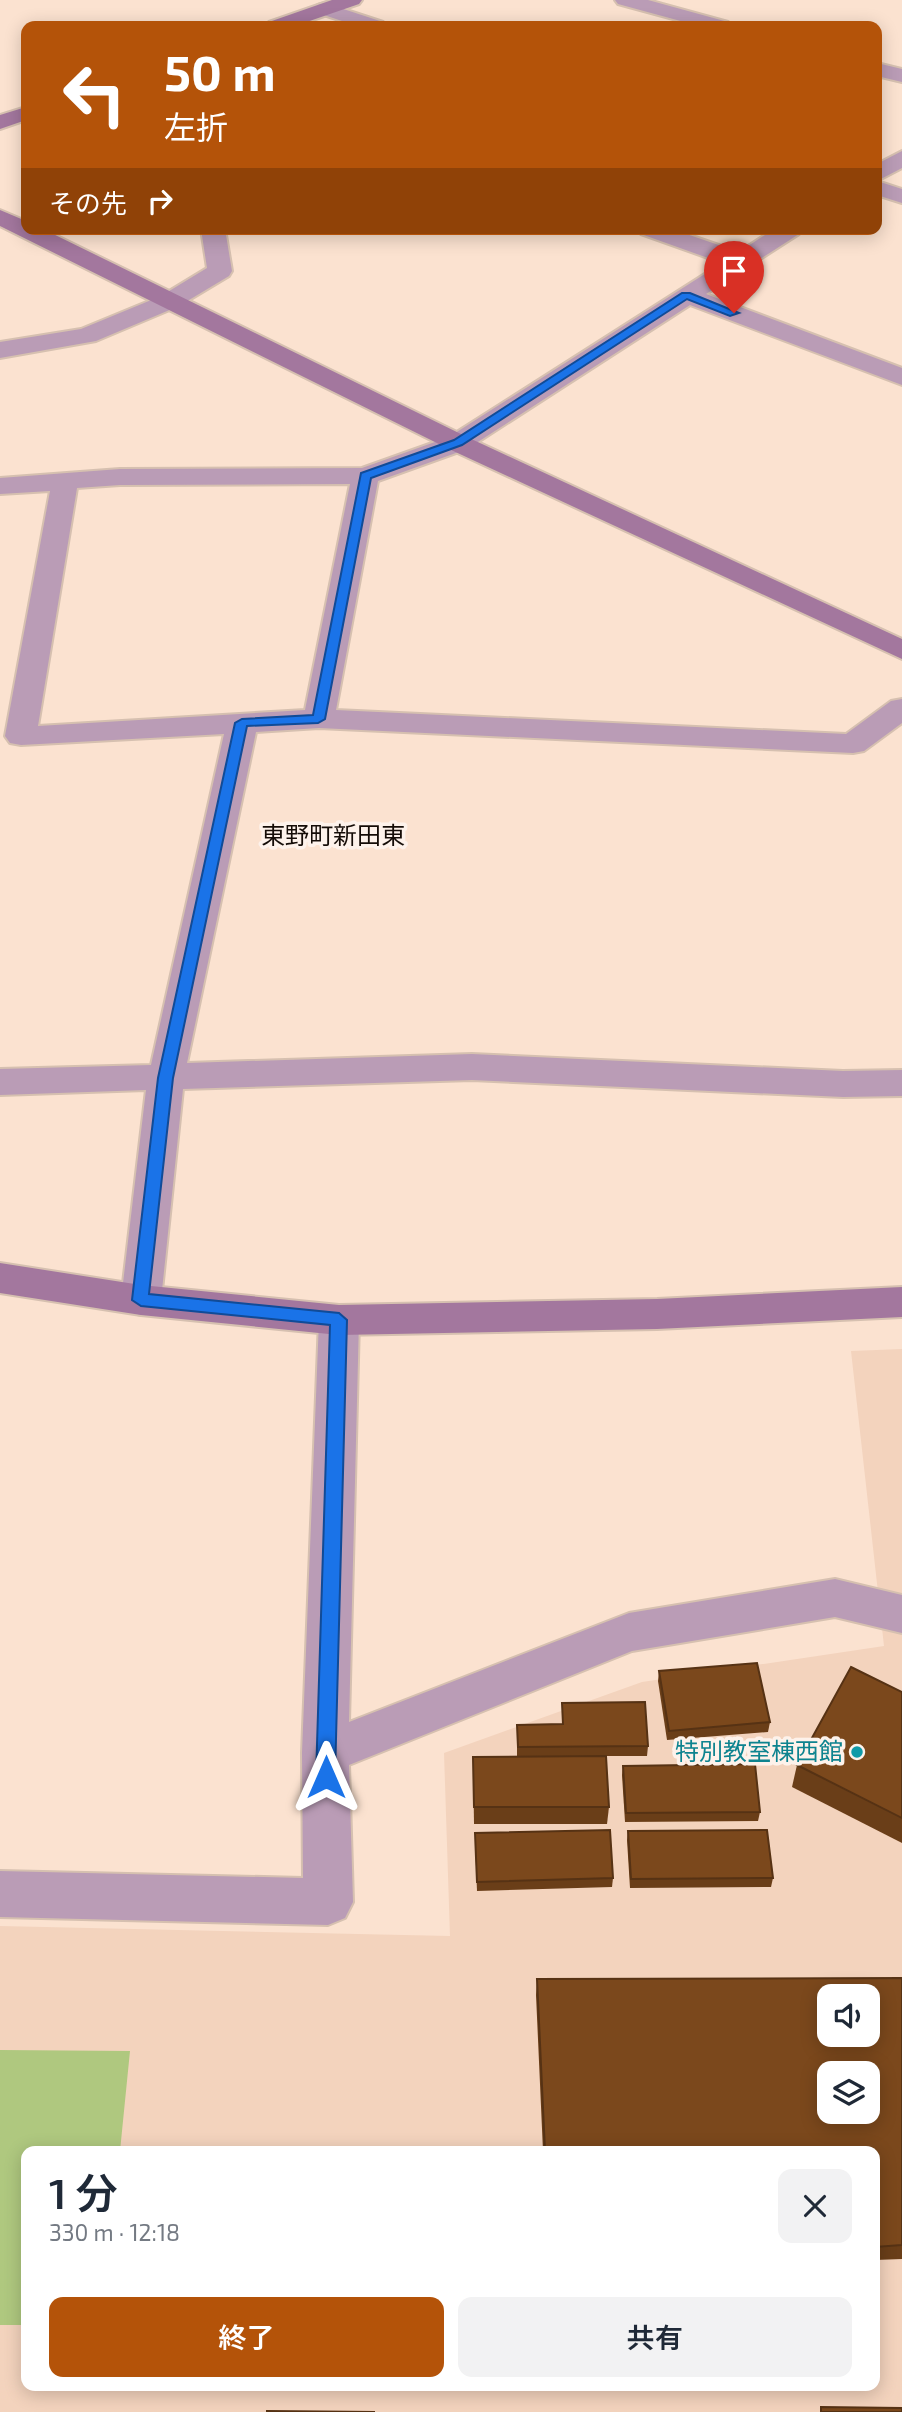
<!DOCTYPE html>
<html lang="ja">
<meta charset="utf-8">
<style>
:root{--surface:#fff;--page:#f2f2f3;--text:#1f2937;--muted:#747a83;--accent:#b45309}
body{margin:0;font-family:"Exo 2","Noto Sans JP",sans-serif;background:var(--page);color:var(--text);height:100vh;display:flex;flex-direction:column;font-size:26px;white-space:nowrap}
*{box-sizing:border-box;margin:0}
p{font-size:23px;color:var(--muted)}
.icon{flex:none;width:38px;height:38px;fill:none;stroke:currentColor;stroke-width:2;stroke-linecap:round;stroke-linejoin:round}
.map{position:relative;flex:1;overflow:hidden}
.drawer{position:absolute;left:21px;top:2146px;width:859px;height:245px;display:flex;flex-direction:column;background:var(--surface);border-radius:14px;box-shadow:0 4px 18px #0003}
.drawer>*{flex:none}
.top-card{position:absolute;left:21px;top:21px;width:861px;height:214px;border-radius:14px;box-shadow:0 4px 18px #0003;background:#b45309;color:#fff;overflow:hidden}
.fabs{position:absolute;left:817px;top:1984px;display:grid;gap:14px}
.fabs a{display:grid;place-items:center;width:63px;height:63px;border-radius:14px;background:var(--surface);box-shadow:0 4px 18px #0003;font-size:35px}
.pin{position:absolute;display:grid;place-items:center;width:60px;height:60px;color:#fff;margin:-72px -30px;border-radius:50% 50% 50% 0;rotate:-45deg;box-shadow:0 0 7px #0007}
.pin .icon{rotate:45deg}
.me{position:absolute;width:77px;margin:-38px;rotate:0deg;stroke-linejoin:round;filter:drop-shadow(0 0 5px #0008)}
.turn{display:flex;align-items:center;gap:24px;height:147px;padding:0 28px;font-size:32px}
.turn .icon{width:91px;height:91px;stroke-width:2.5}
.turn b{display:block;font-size:49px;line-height:60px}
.then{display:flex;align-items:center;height:66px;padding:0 28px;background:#0003;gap:14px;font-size:26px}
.round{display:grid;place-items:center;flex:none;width:74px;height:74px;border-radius:14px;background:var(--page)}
.headline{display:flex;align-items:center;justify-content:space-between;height:119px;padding:0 28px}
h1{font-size:42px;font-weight:600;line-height:52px}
.primary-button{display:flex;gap:14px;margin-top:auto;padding:14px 28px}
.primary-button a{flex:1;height:80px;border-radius:14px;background:var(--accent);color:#fff;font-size:28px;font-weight:600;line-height:80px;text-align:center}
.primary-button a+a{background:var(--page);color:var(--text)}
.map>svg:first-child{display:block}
.built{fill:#f3d3bd;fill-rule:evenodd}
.green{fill:#afc87f}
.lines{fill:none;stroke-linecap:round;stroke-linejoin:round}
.street-casing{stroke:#d6c0b0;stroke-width:4}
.secondary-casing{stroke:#d6c0b0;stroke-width:4}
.street{fill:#ba9cb6;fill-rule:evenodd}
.secondary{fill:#a3779e;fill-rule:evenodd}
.wall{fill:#6a3e18}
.building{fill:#7b481c;stroke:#563214;stroke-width:2;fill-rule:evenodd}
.route{fill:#1a73e8;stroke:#114b97;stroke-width:2}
.culture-dot{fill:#0f9aa8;stroke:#fdf2eb;stroke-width:2.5}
.labels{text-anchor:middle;stroke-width:7;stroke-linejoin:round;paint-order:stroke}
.quarter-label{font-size:24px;fill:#140c07;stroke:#fdf2eb}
.near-culture-label{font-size:24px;fill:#0d838f;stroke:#fdf2eb;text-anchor:end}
</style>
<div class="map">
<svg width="902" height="2412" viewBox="0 0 902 2412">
<rect width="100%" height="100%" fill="#fbe2d0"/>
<path class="built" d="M902,1349V2412H0V1926L450,1936L444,1753L642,1682L884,1646L851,1351ZM830,1997H868V2035H830ZM830,2074H868V2112H830ZM26,2151H875V2385H26Z"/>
<path class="green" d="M0,2050L130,2051L120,2151H26V2325H0Z"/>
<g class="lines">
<defs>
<g id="street">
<path d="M615,0H648L728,22L731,26H699L618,4Z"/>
<path d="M325,3L383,22L386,26H357L318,13L315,9L318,5Z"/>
<path d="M877,63L902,69V82L877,76Z"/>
<path d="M902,151V168L877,181V164Z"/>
<path d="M877,181L902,189V203L877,195Z"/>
<path d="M201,229H225L232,271L229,276L179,306L96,341L0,358V342L81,329L161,296L207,268Z"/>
<path d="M637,229H672L739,252L774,229H803L799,234L706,294L902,368V385L690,305L467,449L378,481L336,710L846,734L891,701L902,699V723L864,751L853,753L319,728L256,732L187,1063L472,1054L843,1071L902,1070V1096L843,1097L472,1080L183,1089L161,1300L155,1311L141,1315L127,1311L121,1300L146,1090L0,1095V1069L151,1065L224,734L21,745L10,743L5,736L50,491L0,494V478L120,469L362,468L449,437L722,263L641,234ZM350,484L305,710L38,726L77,488L120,485Z"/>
<path d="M339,1305L353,1309L359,1320L349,1722L629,1613L835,1579L902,1595V1633L835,1617L632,1651L349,1765L353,1902L345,1918L328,1925L0,1917V1871L303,1878L302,1753L319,1320L325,1309Z"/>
</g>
<g id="secondary">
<path d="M332,0H362L359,4L295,26H266L269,22Z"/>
<path d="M26,107V120L0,129V115Z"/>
<path d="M0,210L26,221V229H43L467,437L902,639V659L449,449L0,226Z"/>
<path d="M0,1263L141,1285L339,1305L657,1299L902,1287V1317L657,1329L339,1335L141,1315L0,1293Z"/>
</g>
</defs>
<use href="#street" class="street-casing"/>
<use href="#secondary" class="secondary-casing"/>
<use href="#street" class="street"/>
<use href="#secondary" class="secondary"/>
</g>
<g class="wall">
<path d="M659,1671L770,1722L768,1732L667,1740L658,1681Z"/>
<path d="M902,1692V1843L792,1787L797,1765Z"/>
<path d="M562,1703L648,1746L647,1756H517V1725L562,1724Z"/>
<path d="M473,1757L609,1807L607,1824H474Z"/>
<path d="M623,1766L760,1812L758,1821L625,1822L622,1775Z"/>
<path d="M628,1831L773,1878L771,1887L630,1888L627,1840Z"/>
<path d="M475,1842L613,1878L612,1887L477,1891Z"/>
<path d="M902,1978V2259L875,2260V2151H543L536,1995L537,1979Z"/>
</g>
<g class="building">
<path d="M757,1663L770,1722L669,1731L659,1671Z"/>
<path d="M851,1667L902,1692V1818L797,1765Z"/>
<path d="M645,1702L648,1746L518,1747L517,1725L563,1724L562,1703Z"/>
<path d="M606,1756L609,1807H474L473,1757Z"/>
<path d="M755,1764L760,1812L626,1813L623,1766Z"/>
<path d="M610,1830L613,1878L477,1882L475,1833Z"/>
<path d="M767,1830L773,1878L631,1879L628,1831Z"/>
<path d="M902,1978V2245L875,2247V2151H545L537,1979ZM830,1997H868V2035H830ZM830,2074H868V2112H830Z"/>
<path d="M821,2407L902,2408V2412H821Z"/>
<path d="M267,2411L375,2412H267Z"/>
</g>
<path class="route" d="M682,293H690L739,313L730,316L687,299L462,445L371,478L325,719L318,723L247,726L173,1078L149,1294L339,1313L347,1320L335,1777L333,1784L326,1786L319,1784L316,1777L330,1325L141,1306L132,1300L158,1078L235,723L242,719L313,715L361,473L454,440Z"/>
<circle class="culture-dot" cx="857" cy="1752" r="7"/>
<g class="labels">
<g class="quarter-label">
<text x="333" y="844">東野町新田東</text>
</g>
<g class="near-culture-label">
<text x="843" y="1760">特別教室棟西館</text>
</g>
</g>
</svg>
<div class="fabs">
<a><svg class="icon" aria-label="sound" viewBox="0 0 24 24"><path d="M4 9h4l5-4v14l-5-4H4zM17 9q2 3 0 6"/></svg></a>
<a><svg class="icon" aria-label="layers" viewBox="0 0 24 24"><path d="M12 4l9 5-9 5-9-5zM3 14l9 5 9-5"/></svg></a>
</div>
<div class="pin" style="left:734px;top:313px;background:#d93025"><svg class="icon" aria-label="arrive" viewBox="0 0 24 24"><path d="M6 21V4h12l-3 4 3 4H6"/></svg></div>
<svg class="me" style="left:326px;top:1777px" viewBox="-20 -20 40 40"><path d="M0-17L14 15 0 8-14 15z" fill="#1a73e8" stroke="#fff" stroke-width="4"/></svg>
<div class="top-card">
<div class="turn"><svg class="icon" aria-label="left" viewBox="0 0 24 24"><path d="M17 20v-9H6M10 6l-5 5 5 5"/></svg><div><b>50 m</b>左折</div></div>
<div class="then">その先<svg class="icon" aria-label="right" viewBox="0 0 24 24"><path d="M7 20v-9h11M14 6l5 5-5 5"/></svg></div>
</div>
<section class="drawer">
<div class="headline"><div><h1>1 分</h1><p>330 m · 12:18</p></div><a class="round"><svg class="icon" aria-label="close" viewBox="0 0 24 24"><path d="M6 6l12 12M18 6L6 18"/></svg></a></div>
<div class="primary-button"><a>終了</a><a>共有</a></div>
</section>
</div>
